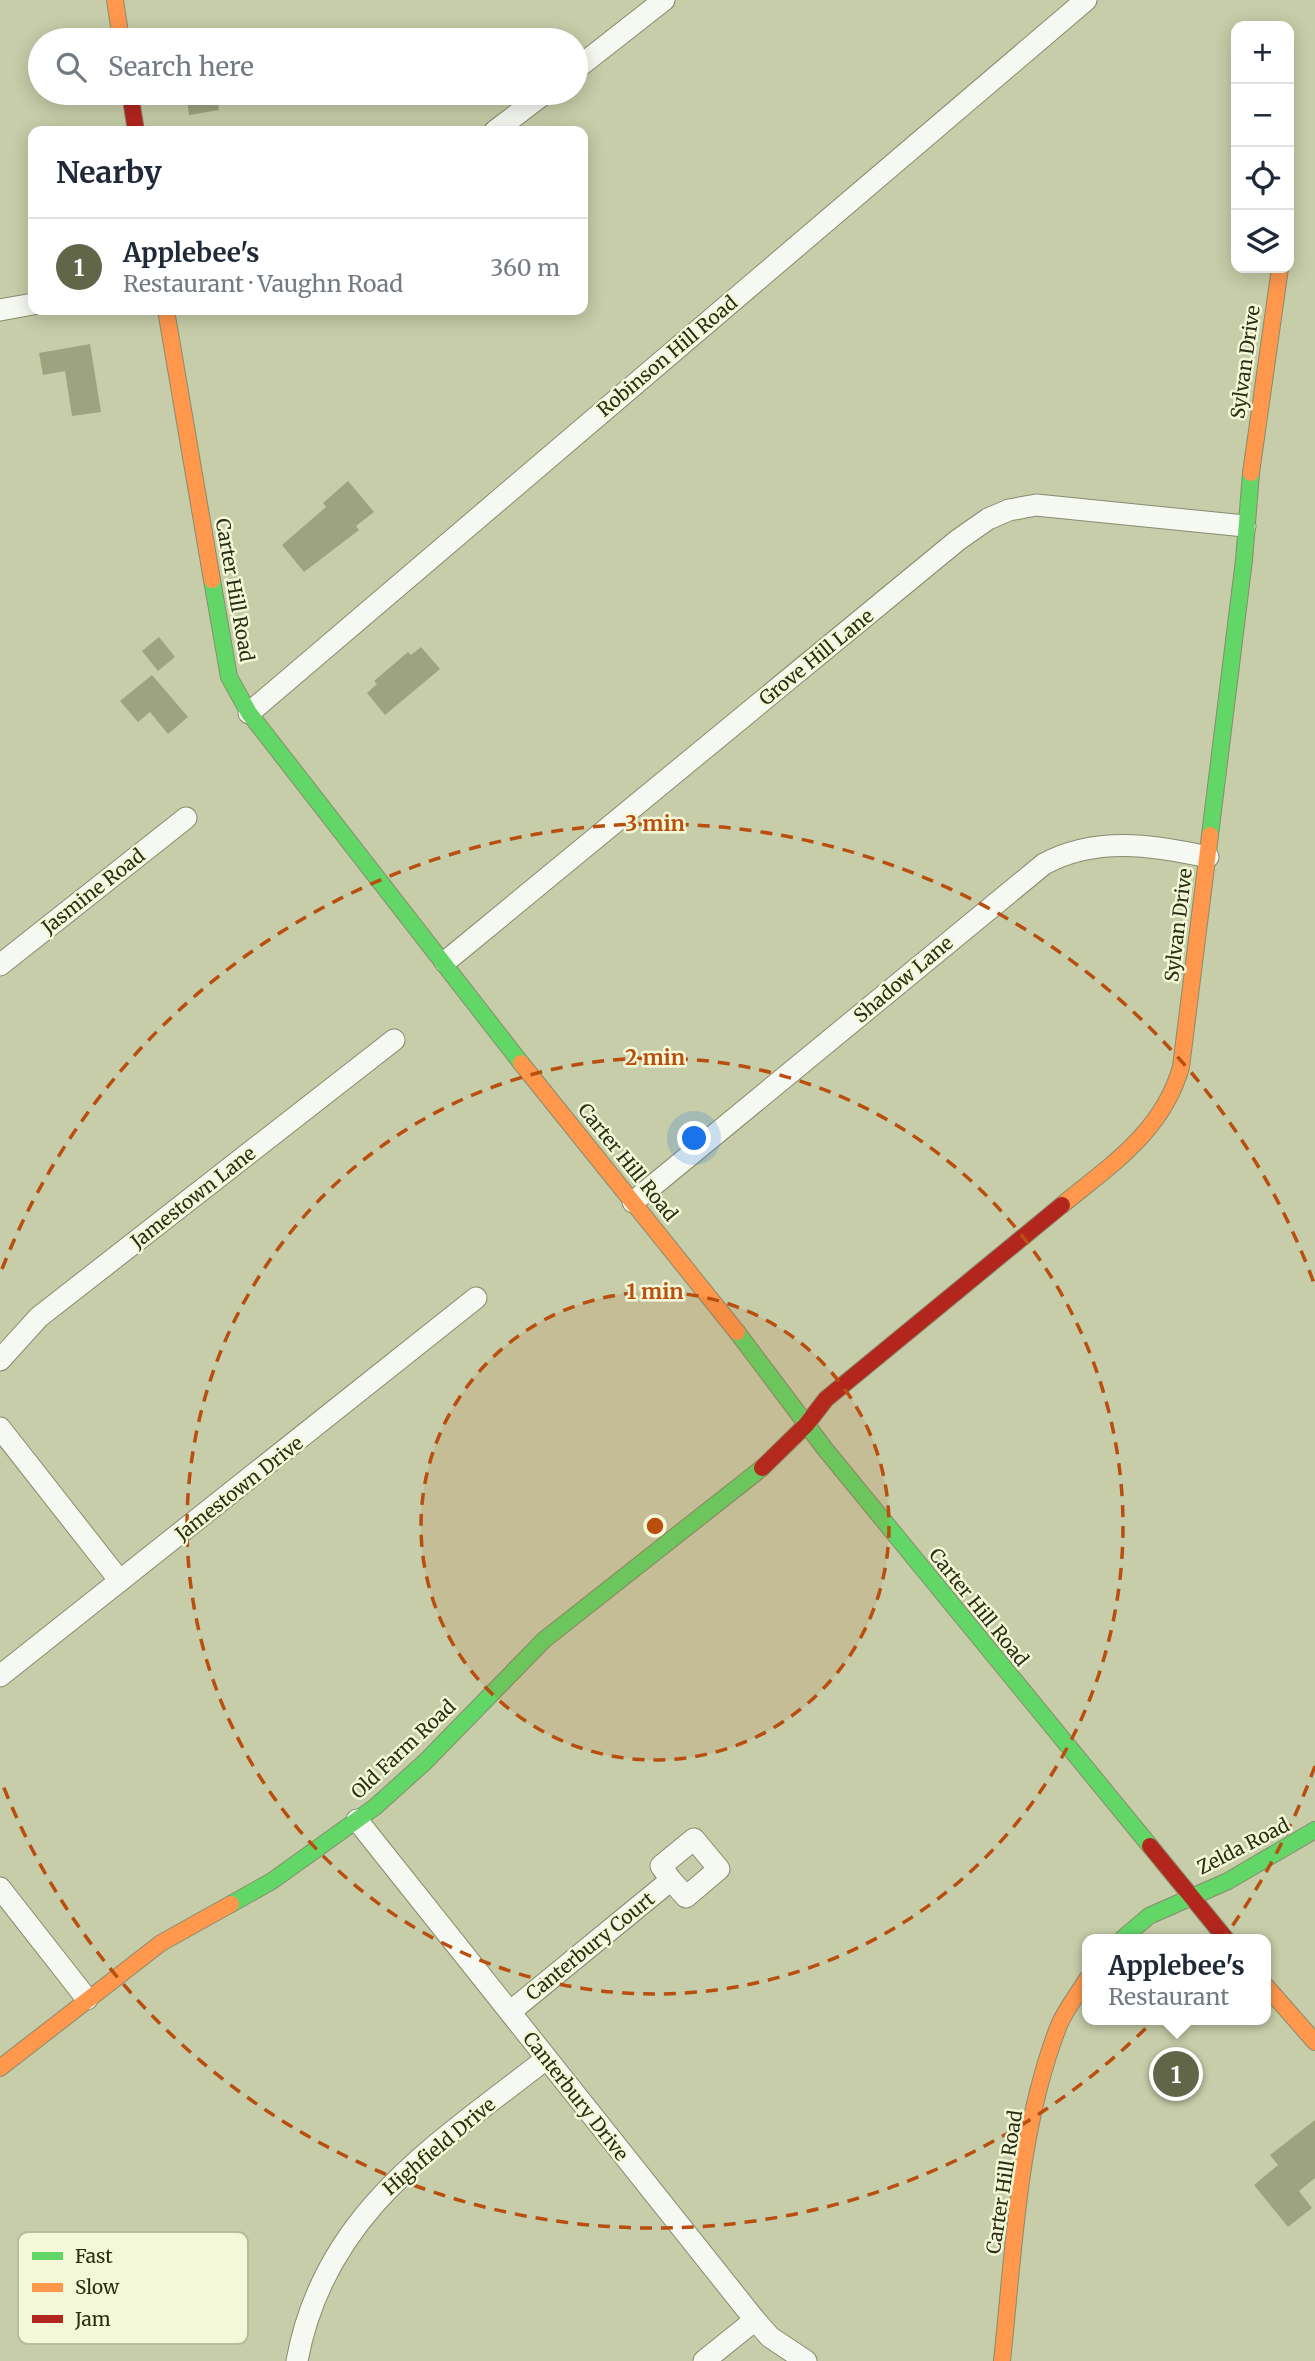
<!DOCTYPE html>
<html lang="en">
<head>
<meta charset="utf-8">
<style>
  :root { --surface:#fff; --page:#f6f6f7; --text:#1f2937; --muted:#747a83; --line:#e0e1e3; --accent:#616648 }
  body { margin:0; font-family:Merriweather,serif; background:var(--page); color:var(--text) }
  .controls { position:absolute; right:21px; top:21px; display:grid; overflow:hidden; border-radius:14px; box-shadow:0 4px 18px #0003 }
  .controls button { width:63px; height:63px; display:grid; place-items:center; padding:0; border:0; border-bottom:2px solid var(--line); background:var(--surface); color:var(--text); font:35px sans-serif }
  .you { position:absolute; left:695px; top:1139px; width:24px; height:24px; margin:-18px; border:5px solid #fff; border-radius:50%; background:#1a73e8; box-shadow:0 0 0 10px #1a73e833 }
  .badge { display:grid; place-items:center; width:46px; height:46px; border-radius:50%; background:var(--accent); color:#fff; font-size:23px; font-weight:700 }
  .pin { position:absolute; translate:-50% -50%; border:4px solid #fff; box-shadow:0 2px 7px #0006 }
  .popup { position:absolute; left:1082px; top:1934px; width:189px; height:91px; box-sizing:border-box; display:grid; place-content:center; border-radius:14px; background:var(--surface); filter:drop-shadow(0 2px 5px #0005); font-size:23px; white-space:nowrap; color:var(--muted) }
  .popup b { font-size:26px; color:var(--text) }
  .popup::after { content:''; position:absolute; left:50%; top:100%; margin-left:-14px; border:14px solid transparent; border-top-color:var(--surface) }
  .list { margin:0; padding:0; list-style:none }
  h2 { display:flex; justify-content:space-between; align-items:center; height:91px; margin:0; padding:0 28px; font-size:30px }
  h2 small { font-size:23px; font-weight:400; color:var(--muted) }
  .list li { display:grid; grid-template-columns:46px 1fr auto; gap:21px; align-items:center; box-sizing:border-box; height:98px; padding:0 28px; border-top:2px solid var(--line) }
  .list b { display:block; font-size:26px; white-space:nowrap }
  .list p { margin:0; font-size:23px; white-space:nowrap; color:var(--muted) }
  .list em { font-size:23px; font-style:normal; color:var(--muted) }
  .icon { flex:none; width:38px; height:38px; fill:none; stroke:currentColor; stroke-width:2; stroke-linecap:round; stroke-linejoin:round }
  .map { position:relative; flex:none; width:1315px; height:2361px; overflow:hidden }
  .search { position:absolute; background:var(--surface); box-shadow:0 4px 18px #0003; left:28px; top:28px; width:560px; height:77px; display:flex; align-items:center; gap:18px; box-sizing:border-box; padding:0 24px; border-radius:38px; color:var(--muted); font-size:26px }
  .panel { position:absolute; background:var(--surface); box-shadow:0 4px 18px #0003; left:28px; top:126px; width:560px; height:189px; border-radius:14px }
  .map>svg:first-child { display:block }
</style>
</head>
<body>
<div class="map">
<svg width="1315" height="2361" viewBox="0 0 1315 2361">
  <rect width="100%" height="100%" fill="#c6cda8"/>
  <!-- building -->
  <g fill="#9da37e">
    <polygon points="186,93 217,93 219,110 189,115"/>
    <polygon points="235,93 256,93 239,101"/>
    <polygon points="90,344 101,412 72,416 65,371 43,375 39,353"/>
    <polygon points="348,481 374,512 356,526 359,530 304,572 282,545 326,507 323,503"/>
    <polygon points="159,637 175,657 158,671 142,651"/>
    <polygon points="421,647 440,669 385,715 367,693 377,684 374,681 408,652 411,655"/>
    <polygon points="152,675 188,717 168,734 150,712 138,722 120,701"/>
    <polygon points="1315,2120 1315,2178 1299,2191 1312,2208 1288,2227 1254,2185 1278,2165 1270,2155"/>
  </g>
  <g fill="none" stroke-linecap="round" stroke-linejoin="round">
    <defs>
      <g id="street">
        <polyline points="576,69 664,0"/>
        <polyline points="495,131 545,93"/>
        <polyline points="0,310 33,304"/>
        <polyline points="249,713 1086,0"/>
        <polyline points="445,962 958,540 988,519 1009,510 1036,505 1245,526"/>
        <polyline points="0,965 186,818"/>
        <path d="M633,1202L1044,864C1096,836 1153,845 1208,857"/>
        <polyline points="0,1360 39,1317 394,1040"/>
        <polyline points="0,1428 120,1581"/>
        <polyline points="0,1676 476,1298"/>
        <polyline points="357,1820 755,2320 770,2337 806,2361"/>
        <polyline points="0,1888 87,1999"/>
        <polyline points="510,2012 671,1880 661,1866 694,1839 719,1869 686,1897 671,1880"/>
        <path d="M297,2361C324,2213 436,2145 546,2059"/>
        <polyline points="704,2361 755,2320"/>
      </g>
      <g id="fast">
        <polyline points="212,580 229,677 249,713 521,1063"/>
        <polyline points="1210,835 1244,560 1251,473"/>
        <polyline points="737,1332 825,1449 1150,1846"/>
        <polyline points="231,1904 272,1881 375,1807 425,1762 544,1640 762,1468"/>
        <polyline points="1122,1939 1149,1916 1228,1881 1315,1830"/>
      </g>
      <g id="slow">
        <polyline points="115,0 121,40"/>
        <polyline points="166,310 212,580"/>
        <polyline points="1251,473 1280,268"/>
        <polyline points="521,1063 737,1332"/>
        <path d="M1062,1205C1111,1165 1163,1131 1181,1067L1210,835"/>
        <polyline points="1265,1985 1315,2042"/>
        <polyline points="0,2068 161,1943 231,1904"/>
        <path d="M1002,2361C1014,2250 1018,2130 1059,2025C1066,2009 1078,1994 1087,1979"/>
      </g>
      <g id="jam">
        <polyline points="130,93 136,131"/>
        <polyline points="762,1468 806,1425 826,1399 1062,1205"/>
        <polyline points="1150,1846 1226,1939"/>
      </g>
    </defs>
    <!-- street casing -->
    <use href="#street" stroke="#878c6e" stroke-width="23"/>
    <!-- fast casing -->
    <use href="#fast" stroke="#878c6e" stroke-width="18"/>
    <!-- slow casing -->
    <use href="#slow" stroke="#878c6e" stroke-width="18"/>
    <!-- jam casing -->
    <use href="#jam" stroke="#878c6e" stroke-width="18"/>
    <!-- street -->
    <use href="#street" stroke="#f6f8f2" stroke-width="21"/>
    <!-- fast -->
    <use href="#fast" stroke="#63d668" stroke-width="16"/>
    <!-- slow -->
    <use href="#slow" stroke="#ff974d" stroke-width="16"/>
    <!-- jam -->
    <use href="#jam" stroke="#b3261e" stroke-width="16"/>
  </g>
  <!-- distance rings -->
  <circle cx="655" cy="1526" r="234" fill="#b94e0e" fill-opacity=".12"/>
  <g fill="none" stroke="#b94e0e" stroke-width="3.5" stroke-dasharray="12 9">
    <circle cx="655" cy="1526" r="234"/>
    <circle cx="655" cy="1526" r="468"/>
    <path d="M1315 1766A702 702 0 0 1 2 1783M2 1269A702 702 0 0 1 1315 1286"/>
  </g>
  <g text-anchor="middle" stroke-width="5" stroke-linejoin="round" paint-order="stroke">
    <!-- street labels -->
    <g font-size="19" fill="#2b2e14" stroke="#f3f9d8">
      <text transform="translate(667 356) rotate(-40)" y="7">Robinson Hill Road</text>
      <text transform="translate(1245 362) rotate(-82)" y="7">Sylvan Drive</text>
      <text transform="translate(235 590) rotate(80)" y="7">Carter Hill Road</text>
      <text transform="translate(816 657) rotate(-39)" y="7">Grove Hill Lane</text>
      <text transform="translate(93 891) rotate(-38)" y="7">Jasmine Road</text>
      <text transform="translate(1178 925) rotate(-83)" y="7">Sylvan Drive</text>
      <text transform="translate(903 979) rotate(-40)" y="7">Shadow Lane</text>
      <text transform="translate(628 1162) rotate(51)" y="7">Carter Hill Road</text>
      <text transform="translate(193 1197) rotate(-38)" y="7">Jamestown Lane</text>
      <text transform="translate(239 1488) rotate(-38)" y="7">Jamestown Drive</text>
      <text transform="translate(979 1607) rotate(51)" y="7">Carter Hill Road</text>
      <text transform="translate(403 1749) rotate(-43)" y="7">Old Farm Road</text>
      <text transform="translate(1243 1846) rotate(-27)" y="7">Zelda Road</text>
      <text transform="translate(590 1946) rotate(-39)" y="7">Canterbury Court</text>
      <text transform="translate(576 2096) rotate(52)" y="7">Canterbury Drive</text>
      <text transform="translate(439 2146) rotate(-40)" y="7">Highfield Drive</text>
      <text transform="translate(1004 2182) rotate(-81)" y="7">Carter Hill Road</text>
    </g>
  </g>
  <!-- legend -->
  <rect x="18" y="2232" width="230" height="112" rx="10" fill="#f3f9d8" stroke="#b7bc9d" stroke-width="2"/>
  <rect x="32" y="2252" width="31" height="8" fill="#63d668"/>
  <rect x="32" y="2283" width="31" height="9" fill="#ff974d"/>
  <rect x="32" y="2315" width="31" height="8" fill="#b3261e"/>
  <g font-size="19" fill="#2b2e14">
    <text x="75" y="2263">Fast</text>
    <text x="75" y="2294">Slow</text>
    <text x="75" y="2326">Jam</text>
  </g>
  <circle cx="655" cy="1526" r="10" fill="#b94e0e" stroke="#f3f9d8" stroke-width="3.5"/>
  <g font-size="21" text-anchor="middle" font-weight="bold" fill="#b94e0e" stroke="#f3f9d8" stroke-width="5" stroke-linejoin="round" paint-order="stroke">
    <text x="655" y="831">3 min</text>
    <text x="655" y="1065">2 min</text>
    <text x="655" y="1299">1 min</text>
  </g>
</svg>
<div class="controls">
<button>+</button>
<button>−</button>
<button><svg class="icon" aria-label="locate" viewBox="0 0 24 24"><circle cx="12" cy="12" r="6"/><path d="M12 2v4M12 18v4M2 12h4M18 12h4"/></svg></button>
<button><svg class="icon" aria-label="layers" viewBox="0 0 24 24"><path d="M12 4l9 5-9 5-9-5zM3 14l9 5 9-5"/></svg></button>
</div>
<div class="you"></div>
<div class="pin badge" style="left:1176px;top:2074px">1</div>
<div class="popup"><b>Applebee's</b>Restaurant</div>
<div class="search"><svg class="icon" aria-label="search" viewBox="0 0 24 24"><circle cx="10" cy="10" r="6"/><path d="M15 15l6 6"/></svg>Search here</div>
<section class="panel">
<h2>Nearby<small></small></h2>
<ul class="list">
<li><span class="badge">1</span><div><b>Applebee's</b><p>Restaurant · Vaughn Road</p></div><em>360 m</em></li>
</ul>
</section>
</div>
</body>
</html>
